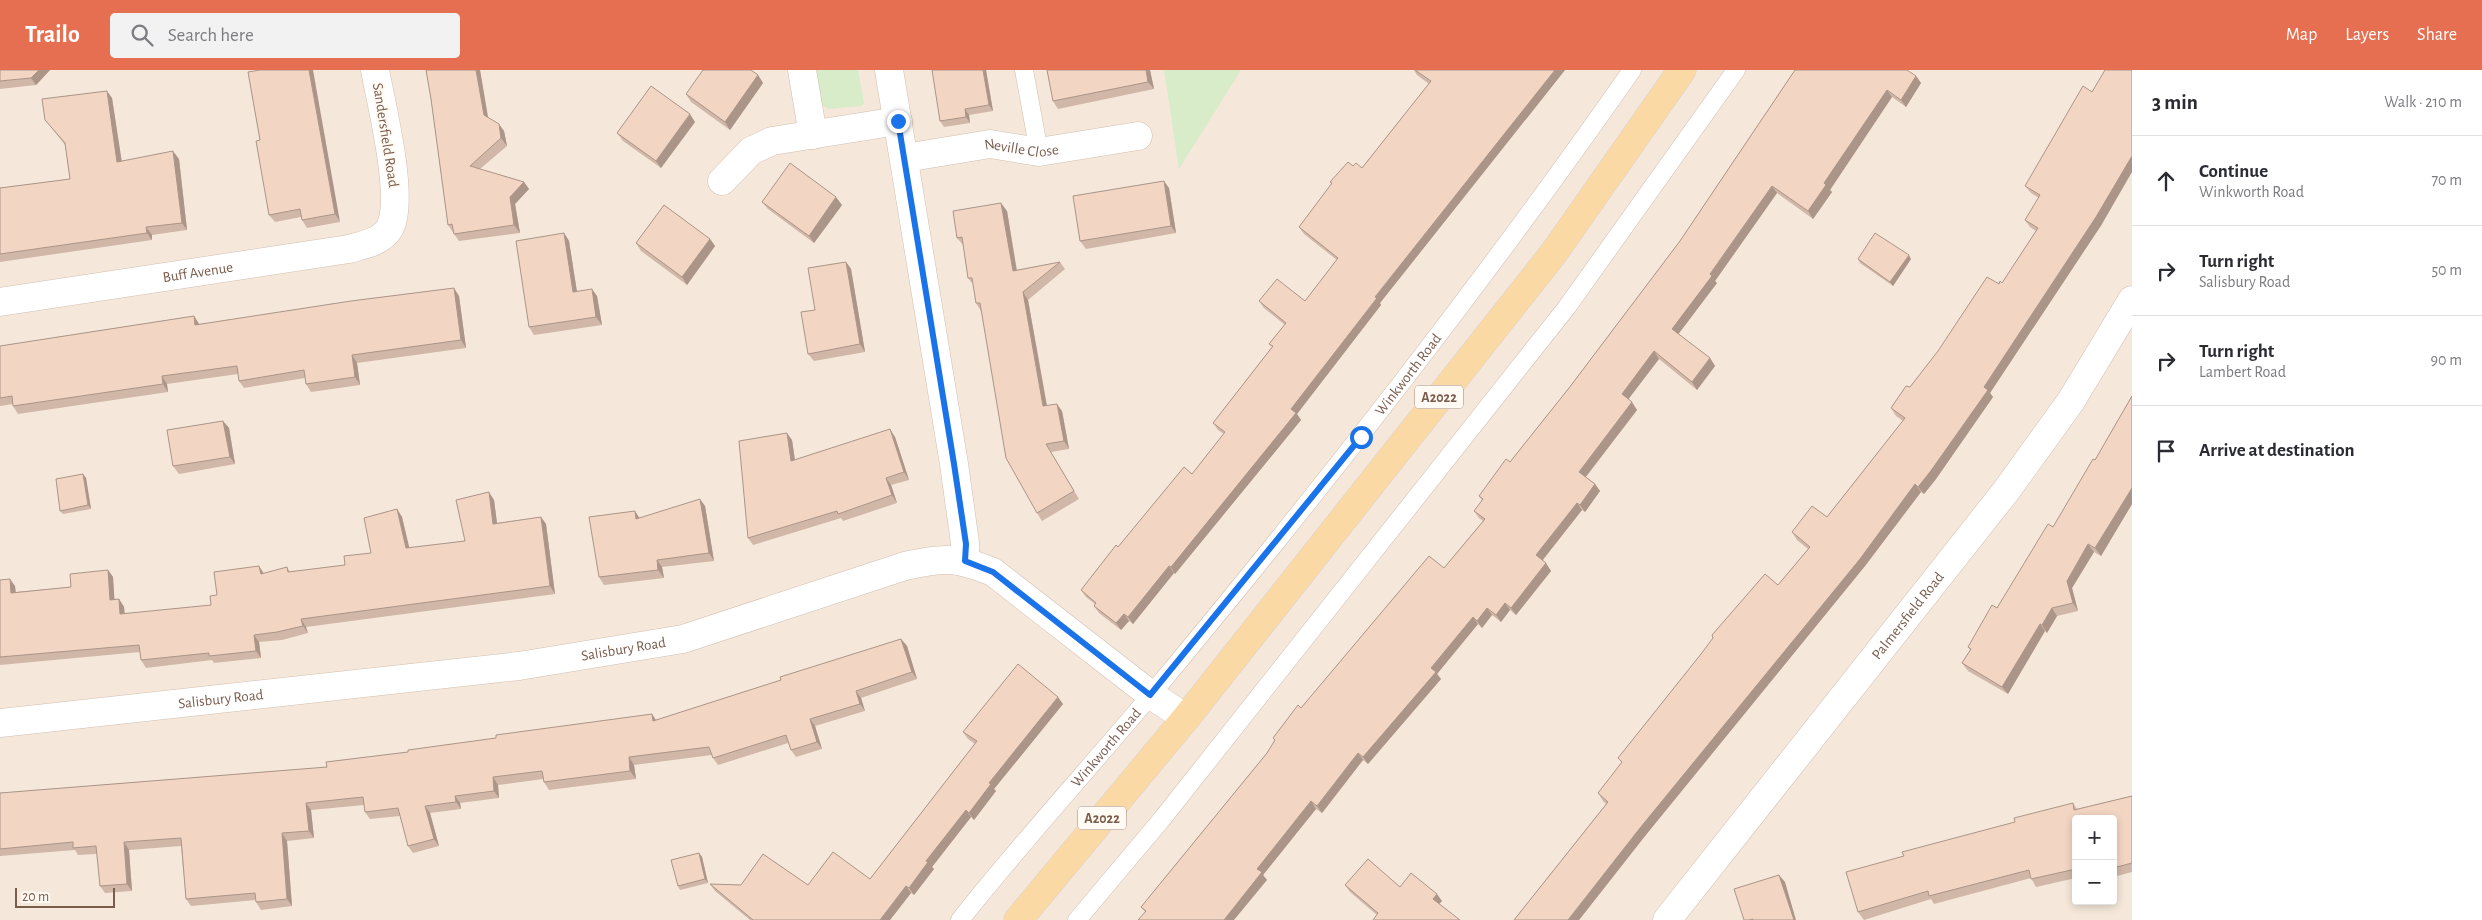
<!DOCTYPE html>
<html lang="en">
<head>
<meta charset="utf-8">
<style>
  :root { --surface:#fff; --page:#f2f2f3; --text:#2b2b33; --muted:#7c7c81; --line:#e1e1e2; --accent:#e76f51 }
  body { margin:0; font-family:"Alegreya Sans",sans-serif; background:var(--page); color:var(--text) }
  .controls { position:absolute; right:15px; bottom:15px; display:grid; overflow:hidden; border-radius:5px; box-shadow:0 2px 8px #0003 }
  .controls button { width:45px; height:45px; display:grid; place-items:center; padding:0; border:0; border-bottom:1px solid var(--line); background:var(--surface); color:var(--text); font:25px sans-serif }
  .scale { position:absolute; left:15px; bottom:12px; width:100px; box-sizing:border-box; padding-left:5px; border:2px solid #7a5c4d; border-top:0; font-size:14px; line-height:18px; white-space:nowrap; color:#7a5c4d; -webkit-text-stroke:4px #fffaf3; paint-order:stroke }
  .stop { position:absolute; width:15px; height:15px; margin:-11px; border:4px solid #1a73e8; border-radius:50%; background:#fff }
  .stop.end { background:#1a73e8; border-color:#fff; box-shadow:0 1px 5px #0008 }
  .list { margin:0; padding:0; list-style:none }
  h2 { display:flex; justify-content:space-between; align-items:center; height:65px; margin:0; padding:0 20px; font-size:21px }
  h2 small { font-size:16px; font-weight:400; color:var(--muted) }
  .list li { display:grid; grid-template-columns:32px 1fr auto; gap:15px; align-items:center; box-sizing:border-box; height:90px; padding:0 20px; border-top:1px solid var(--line) }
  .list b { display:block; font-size:19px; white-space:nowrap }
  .list p { margin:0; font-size:16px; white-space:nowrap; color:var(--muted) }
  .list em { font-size:16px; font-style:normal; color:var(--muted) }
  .icon { flex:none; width:28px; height:28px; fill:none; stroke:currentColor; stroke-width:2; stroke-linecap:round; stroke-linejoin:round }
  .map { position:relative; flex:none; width:2132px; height:850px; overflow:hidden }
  header { display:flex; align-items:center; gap:30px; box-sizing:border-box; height:70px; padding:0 25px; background:var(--accent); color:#fff }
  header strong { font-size:24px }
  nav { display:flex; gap:28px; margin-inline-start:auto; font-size:18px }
  .search { width:350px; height:45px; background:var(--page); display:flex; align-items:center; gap:12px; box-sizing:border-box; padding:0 18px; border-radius:5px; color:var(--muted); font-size:19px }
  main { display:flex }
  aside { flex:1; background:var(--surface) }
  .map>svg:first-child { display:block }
</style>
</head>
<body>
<header>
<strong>Trailo</strong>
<div class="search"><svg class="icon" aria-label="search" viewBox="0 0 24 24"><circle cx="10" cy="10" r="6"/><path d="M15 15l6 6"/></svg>Search here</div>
<nav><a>Map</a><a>Layers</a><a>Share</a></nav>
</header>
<main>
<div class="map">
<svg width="2132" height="850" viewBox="0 0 2132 850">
  <rect width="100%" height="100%" fill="#fdf6ec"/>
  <!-- residential -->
  <path fill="#f5e8da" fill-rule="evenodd" d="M0,0H2132V850H0ZM2076,749H2113V831H2076Z"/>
  <!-- green -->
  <g fill="#d8ecc9">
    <polygon points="814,0 858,0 864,33 862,36 829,39 819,33"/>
    <polygon points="1164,0 1241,0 1179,99"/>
  </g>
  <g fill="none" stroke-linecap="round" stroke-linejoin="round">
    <defs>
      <g id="lane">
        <polyline points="1024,0 1039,82"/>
        <path id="s1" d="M960,850C1021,773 1087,701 1150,626C1319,423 1481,216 1632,0"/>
        <polyline points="1077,850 1162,749 1567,237 1736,0"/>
      </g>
      <g id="street">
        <polyline points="802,0 813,65"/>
        <polyline points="889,0 954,394 965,473 965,491"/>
        <path id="s2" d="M905,88L990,74L1039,82L1138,66"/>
        <polyline points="722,111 751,81 772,71 898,51"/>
        <path id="s3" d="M0,232L349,179C363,175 381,172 389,159C406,132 381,33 375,0"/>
        <path id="s4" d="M0,653L519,596L683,569L905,496C944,487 956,487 993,502L1151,625L1186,648"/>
        <path id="s5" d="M1667,850L2006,421L2071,331L2132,230"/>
      </g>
      <polyline id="primary" points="1018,850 1186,648 1553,184 1682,0"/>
    </defs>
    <!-- lane casing -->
    <use href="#lane" stroke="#d1beb0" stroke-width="19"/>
    <!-- street casing -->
    <use href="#street" stroke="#d1beb0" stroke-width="29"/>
    <!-- primary casing -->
    <use href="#primary" stroke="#dad1cd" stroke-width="29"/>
    <!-- lane -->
    <use href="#lane" stroke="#fff" stroke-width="18"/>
    <!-- street -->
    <use href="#street" stroke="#fff" stroke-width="28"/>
    <!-- primary -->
    <use href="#primary" stroke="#fbd9a5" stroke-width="28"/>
  </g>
  <!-- wall -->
  <g fill="#d1b7a8">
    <polygon points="0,0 50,0 36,15 0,19"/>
    <polygon points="426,0 480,0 488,48 504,61 507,76 480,99 524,112 529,119 515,134 520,163 459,171 448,155 431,29"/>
    <polygon points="986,0 993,41 969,45 970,53 944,57 940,51"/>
    <polygon points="1047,0 1150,0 1154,19 1058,39 1053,31"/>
    <polygon points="1414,0 1565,0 1380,233 1381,235 1297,344 1301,350 1175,504 1174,503 1133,554 1129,551 1121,560 1099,543 1094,536 1095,534 1086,527 1081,520 1118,477 1192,404 1224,364 1218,360 1213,353 1272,277 1269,274 1285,255 1264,238 1259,231 1305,231 1337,190 1304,164 1299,157 1332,114 1330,112 1353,96 1362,98 1429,14 1417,5"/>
    <polygon points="1795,0 1916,6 1921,13 1906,37 1892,27 1830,120 1832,122 1813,149 1777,123 1715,211 1717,213 1678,264 1710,288 1715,296 1697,320 1659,289 1628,329 1637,340 1586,407 1595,414 1600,421 1585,442 1582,440 1543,490 1551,501 1516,545 1510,540 1501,552 1492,545 1482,558 1478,554 1437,604 1441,609 1368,694 1363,690 1322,743 1316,739 1263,805 1267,810 1145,842 1141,837 1267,683 1275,670 1273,668 1301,638 1444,498 1483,451 1479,448 1474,441 1482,430 1479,426 1510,392 1569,318 1680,171"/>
    <polygon points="248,2 340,152 307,158 302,150 301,147 275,152 269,145 260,70"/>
    <polygon points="758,5 763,13 730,60 691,32 686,24"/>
    <polygon points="112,28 121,91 179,89 187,160 152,165 152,170 0,192 0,118 70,109 65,75 51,57 45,50"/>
    <polygon points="695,52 661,98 623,71 617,63"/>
    <polygon points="2025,116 2102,154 1990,323 1993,327 1936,409 1924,424 1921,422 1865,496 1645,766 1579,850 1514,850 1606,734 1603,731 1598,723 1622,693 1618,688 1778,515 1808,479 1797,470 1792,462 1827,447 1903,351 1896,346 1891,338 1910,317 1999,214 2002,213 2036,161 2030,157 2025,150 2039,128 2031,123"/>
    <polygon points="1169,118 1176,163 1086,179 1080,171"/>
    <polygon points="762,132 842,135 814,173 768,139"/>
    <polygon points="1007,141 1017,200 1060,192 1065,199 1028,230 1047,335 1062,341 1069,379 1051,382 1079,429 1042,451 1037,443 981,241 976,233 973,214 968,208 963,175 957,168"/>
    <polygon points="564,163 569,171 577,221 597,226 602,255 534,265 529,257"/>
    <polygon points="710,169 715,176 687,215 641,181 636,173"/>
    <polygon points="1858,189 1911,189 1893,216 1860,193"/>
    <polygon points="846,192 851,199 865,282 814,291 808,284 815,240"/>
    <polygon points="459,226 466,278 357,293 360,315 311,322 306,314 305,308 244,318 239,311 238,304 167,314 168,322 18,344 13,336 13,334 0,336 0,276 194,246 199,254"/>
    <polygon points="2132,326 2132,434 2101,486 2094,482 2072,518 2078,541 2057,546 2047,563 2045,561 2008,624 1968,601 1962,593 1970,580 1968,577 1997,538 2053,457 2095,390"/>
    <polygon points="223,351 229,358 235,394 179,404 173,396"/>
    <polygon points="895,367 909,410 891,415 897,433 843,451 841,448 753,475 748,468 792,370 795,390"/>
    <polygon points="83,404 86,408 91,439 63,444 60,441"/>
    <polygon points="494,430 497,453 541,447 546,454 555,524 306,557 308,563 282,570 259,572 261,588 214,593 212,590 146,598 141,590 140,582 0,595 0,510 15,516 16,522 71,517 108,500 113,507 114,529 119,529 124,537 125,544 211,535 217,525 259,496 264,504 287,497 290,502 345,495 371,483 397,439 402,447 409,478 465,471"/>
    <polygon points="705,436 714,491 662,497 664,508 604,515 599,507 635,441 639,448"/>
    <polygon points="901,569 907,576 917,609 861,628 865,641 815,656 822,679 796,687 791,680 788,673 718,695 713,688 712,685 634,695 636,709 549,720 544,712 543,709 498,715 499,728 460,733 461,739 430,743 439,776 413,783 408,776 400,746 370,749 365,742 364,735 311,740 314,768 287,771 292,836 261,840 256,832 256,830 191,836 186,829 181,776 129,780 132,821 105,823 100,816 97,784 78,785 75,780 0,786 0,723 327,697 408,682 496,668 652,644 656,650 781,610"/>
    <polygon points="1063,634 994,719 996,721 974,750 971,747 932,797 934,799 914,825 911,823 890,850 750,850 715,821 710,814 741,815 808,815 870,809 975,674 968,669 963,662"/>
    <polygon points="2132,726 2132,802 2117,806 2113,800 2113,749 2076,749 2076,808 2036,817 2031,808 1934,834 1931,829 1864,850 1858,842 2015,752 2073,733 2077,739"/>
    <polygon points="699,783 702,787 708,813 680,820 678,816"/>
    <polygon points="1345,815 1400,817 1442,831 1439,834 1377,845 1350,822"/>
  </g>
  <!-- shaded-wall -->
  <g fill="#aa9588">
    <polygon points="39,0 50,0 36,15 31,8"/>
    <polygon points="309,0 313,0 340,152 335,144"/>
    <polygon points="476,0 480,0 489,53 484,45"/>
    <polygon points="983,0 986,0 993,41 989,35"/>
    <polygon points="1146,0 1150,0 1154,19 1148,12"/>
    <polygon points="1555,0 1565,0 1380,233 1381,235 1297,344 1301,350 1175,504 1171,497 1375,227"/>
    <polygon points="758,5 763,13 730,60 725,52"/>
    <polygon points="1916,6 1921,13 1906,37 1901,30"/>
    <polygon points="1887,20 1892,27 1830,120 1832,122 1813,149 1808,141 1824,113"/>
    <polygon points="107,21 112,28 123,99 117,92"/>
    <polygon points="965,39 969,45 970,53 966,47"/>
    <polygon points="690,44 695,52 661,98 656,91"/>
    <polygon points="499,54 504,61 507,76 501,68"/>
    <polygon points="173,81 179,89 187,160 182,153"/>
    <polygon points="2132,86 2132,102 2102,154 1990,323 1993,327 1936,409 1924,424 1918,417 1984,317"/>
    <polygon points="1164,111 1169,118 1176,163 1171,156"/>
    <polygon points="524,112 529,119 515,134 520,163 514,155 510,127"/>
    <polygon points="1772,116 1777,123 1715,211 1717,213 1677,266 1672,259"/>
    <polygon points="836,127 842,135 814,173 809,166"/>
    <polygon points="1001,133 1007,141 1018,209 1013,201"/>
    <polygon points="146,157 152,165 152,170 147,163"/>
    <polygon points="564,163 569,171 578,229 573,222"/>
    <polygon points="710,169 715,176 687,215 682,207"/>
    <polygon points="1909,185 1911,189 1893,216 1890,212"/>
    <polygon points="846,192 851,199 865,282 860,274"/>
    <polygon points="454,218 459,226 466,278 461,270"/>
    <polygon points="592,219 597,226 602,255 596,247"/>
    <polygon points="1023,222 1028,230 1048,343 1043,336"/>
    <polygon points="194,246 199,254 201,263 195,255"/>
    <polygon points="1654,281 1659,289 1627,331 1622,324"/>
    <polygon points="352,285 357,293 360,315 355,307"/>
    <polygon points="1710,288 1715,296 1697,320 1692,312"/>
    <polygon points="162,306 167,314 168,322 163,314"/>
    <polygon points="1632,332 1637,340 1584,409 1579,402"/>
    <polygon points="1057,334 1062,341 1069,379 1064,371"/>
    <polygon points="223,351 229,358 235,394 230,387"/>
    <polygon points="890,359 895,367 909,410 904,402"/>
    <polygon points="787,363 792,370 796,398 791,391"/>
    <polygon points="83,404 86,408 91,439 88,435"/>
    <polygon points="886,408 891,415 897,433 892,425"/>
    <polygon points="1595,414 1600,421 1585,442 1580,435"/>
    <polygon points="1915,414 1921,422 1865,496 1645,766 1579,850 1568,850 1640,758"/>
    <polygon points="2132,418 2132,434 2101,486 2095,478"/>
    <polygon points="489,422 494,430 498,461 493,454"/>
    <polygon points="700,429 705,436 714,491 709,483"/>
    <polygon points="1577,433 1582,440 1541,492 1536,485"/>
    <polygon points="397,439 402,447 411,485 406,478"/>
    <polygon points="635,441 640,449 636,449"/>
    <polygon points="541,447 546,454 555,524 550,516"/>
    <polygon points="2088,474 2094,482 2072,518 2078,541 2073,533 2067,511"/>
    <polygon points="657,490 662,497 664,508 658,500"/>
    <polygon points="1546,493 1551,501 1516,545 1511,538"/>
    <polygon points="259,496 264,504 261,504"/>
    <polygon points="1169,496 1174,503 1133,554 1128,547"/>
    <polygon points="108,500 113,507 115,537 110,530"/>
    <polygon points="10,509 15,516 16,530 11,523"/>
    <polygon points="119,529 124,537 125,552 120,544"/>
    <polygon points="1505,533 1510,540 1501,552 1496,545"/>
    <polygon points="1487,538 1492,545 1482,558 1477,551"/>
    <polygon points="2052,538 2057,546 2047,563 2042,555"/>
    <polygon points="1124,544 1129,551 1121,560 1116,553"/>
    <polygon points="1473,547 1478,554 1437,604 1441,609 1368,694 1363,687 1431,598"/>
    <polygon points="301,549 306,557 308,563 303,556"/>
    <polygon points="2040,554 2045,561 2008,624 2002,617"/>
    <polygon points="254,565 259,572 261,588 256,581"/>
    <polygon points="901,569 907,576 917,609 912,602"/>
    <polygon points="856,621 861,628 865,641 860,634"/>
    <polygon points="1058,627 1063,634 994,719 996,721 974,750 969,743 989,713"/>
    <polygon points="652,644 657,652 653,651"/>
    <polygon points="810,649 815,656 822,679 817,672"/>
    <polygon points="1358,683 1363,690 1322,743 1317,736"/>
    <polygon points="629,687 634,695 636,709 630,701"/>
    <polygon points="493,707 498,715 499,728 494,721"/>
    <polygon points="455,726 460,733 461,739 456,732"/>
    <polygon points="1311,731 1316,739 1263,805 1267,810 1234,850 1224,850 1257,799"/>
    <polygon points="306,733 311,740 314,768 309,761"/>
    <polygon points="425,736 430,743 439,776 434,769"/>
    <polygon points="966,740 971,747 932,797 934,799 914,825 909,818 926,791"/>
    <polygon points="282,763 287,771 292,836 287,829"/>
    <polygon points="124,772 129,780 132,821 127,814"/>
    <polygon points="699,783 702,787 708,813 705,809"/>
    <polygon points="1779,805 1785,812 1796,850 1794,850"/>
    <polygon points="906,816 911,823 890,850 880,850"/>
    <polygon points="1437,824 1442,831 1438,835 1433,829"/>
  </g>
  <!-- building -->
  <g fill="#f3d5c3" stroke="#aa9588">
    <polygon points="0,0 39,0 31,8 0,11"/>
    <polygon points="260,0 309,0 335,144 302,150 300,139 269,145 256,71 260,70 248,2"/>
    <polygon points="426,0 476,0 484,45 499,54 501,68 470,96 524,112 510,127 514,155 454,164 452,154 448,155 431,29"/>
    <polygon points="703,0 751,0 758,5 725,52 686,24"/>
    <polygon points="932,0 983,0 989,35 965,39 966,47 940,51"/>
    <polygon points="1047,0 1146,0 1148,12 1053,31"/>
    <polygon points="1415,0 1555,0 1375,227 1377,228 1291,339 1296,343 1171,497 1169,496 1128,547 1124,544 1116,553 1094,536 1096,533 1081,520 1116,475 1118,477 1184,397 1192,404 1225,362 1213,353 1273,276 1269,274 1286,253 1259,231 1277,209 1305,231 1338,188 1299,157 1332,113 1330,112 1348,92 1353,96 1356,93 1362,98 1431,11"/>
    <polygon points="1795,0 1907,0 1916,6 1901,30 1887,20 1824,113 1826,115 1808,141 1772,116 1710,204 1712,206 1672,259 1710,288 1692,312 1654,281 1622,324 1632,332 1579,402 1595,414 1580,435 1577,433 1536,485 1546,493 1511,538 1505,533 1496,545 1487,538 1477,551 1473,547 1431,598 1436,602 1363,687 1358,683 1317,736 1311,731 1257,799 1262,802 1224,850 1138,850 1146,841 1141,837 1267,683 1275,670 1273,668 1298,635 1301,638 1429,486 1444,498 1485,449 1474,441 1483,429 1479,426 1506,389 1510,392 1569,318 1680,171"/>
    <polygon points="2105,0 2132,0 2132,86 2096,147 1984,317 1988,320 1930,402 1918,417 1915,414 1860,489 1640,758 1568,850 1514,850 1608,732 1598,723 1622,692 1618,688 1701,584 1713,568 1712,565 1765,504 1778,515 1810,477 1792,462 1812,436 1827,447 1905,348 1891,338 1906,316 1910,317 1938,281 1987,207 1999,214 2000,211 2002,213 2038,158 2025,150 2040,125 2025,116 2083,16 2092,22"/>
    <polygon points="651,16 690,44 656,91 617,63"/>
    <polygon points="107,21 117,92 173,81 182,153 146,157 147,163 0,184 0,118 70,109 65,73 45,50 42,29"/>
    <polygon points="790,93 836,127 809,166 762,132"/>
    <polygon points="1164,111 1171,156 1080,171 1073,126"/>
    <polygon points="1001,133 1013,201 1060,192 1023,222 1043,336 1057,334 1064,371 1046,374 1074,421 1037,443 1006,388 980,233 976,233 972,208 968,208 962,167 957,168 953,141"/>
    <polygon points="664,135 710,169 682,207 636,173"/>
    <polygon points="564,163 573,222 592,219 596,247 529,257 516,171"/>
    <polygon points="1875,163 1909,185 1890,212 1858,189"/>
    <polygon points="846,192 860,274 808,284 801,242 815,240 808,198"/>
    <polygon points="454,218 461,270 352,285 355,307 306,314 304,300 239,311 237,296 162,306 163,314 13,336 12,326 0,328 0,276 194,246 195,255 351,231"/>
    <polygon points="2132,326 2132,418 2095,478 2088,474 2067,511 2073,533 2052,538 2042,555 2040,554 2002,617 1962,593 1971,579 1968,577 1992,535 1997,538 2048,454 2053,457 2093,389 2095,390"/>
    <polygon points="223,351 230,387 173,396 167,360"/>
    <polygon points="890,359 904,402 886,408 892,425 838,444 837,441 748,468 739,371 787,363 791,391"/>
    <polygon points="83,404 88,435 60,441 56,409"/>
    <polygon points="489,422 493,454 541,447 550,516 301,549 303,556 277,562 254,565 256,581 209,586 209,583 141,590 139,575 0,587 0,510 10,509 11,523 71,517 70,504 108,500 110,530 119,529 120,544 211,535 210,526 217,525 214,502 259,496 261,504 287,497 288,502 345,495 344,486 371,483 364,448 397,439 406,478 465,471 456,430"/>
    <polygon points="700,429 709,483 657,490 658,500 599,507 589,447 635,441 636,449"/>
    <polygon points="901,569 912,602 856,621 860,634 810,649 817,672 791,680 786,665 713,688 709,677 629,687 630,701 544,712 542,701 493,707 494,721 455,726 456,732 425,736 434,769 408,776 398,738 365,742 363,727 306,733 309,761 282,763 287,829 256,832 255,823 186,829 181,768 124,772 127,814 100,816 96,776 73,778 73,772 0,779 0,723 327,697 326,692 408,682 408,680 496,668 496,665 652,644 653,651 781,610 780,607"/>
    <polygon points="1018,594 1058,627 989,713 991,714 969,743 966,740 926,791 928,792 909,818 906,816 880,850 753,850 710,814 741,815 763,784 808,815 833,782 870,809 977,671 963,662"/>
    <polygon points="2132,726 2132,793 2113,798 2113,749 2076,749 2076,799 2031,809 2029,800 1929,826 1928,821 1858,842 1846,802 1904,786 1902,782 2015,752 2014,748 2073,733 2074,740"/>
    <polygon points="699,783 705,809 678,816 671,790"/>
    <polygon points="1368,789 1400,817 1411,803 1437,824 1433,829 1460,850 1373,850 1378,843 1345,815"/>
    <polygon points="1779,805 1794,850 1753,850 1753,849 1749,850 1744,850 1734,819"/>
  </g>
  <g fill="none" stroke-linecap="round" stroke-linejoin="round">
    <!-- route -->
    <polyline stroke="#1a73e8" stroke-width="6" points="898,51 954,394 966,474 965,491 993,502 1150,625 1361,367"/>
  </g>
  <g text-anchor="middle" stroke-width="4" stroke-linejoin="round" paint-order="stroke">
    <!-- shield labels -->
    <g fill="#fffaf3" stroke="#a28b7f" stroke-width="1">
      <rect x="1415" y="315.5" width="48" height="23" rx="4"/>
      <rect x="1078" y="736.5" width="48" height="23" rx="4"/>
    </g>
    <g font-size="14" font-weight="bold" fill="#7a5c4d">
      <text x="1439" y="332">A2022</text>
      <text x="1102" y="753">A2022</text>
    </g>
    <!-- street labels -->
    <g font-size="15" fill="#7a5c4d" stroke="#fffaf3">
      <text transform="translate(386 65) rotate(81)" y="5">Sandersfield Road</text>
      <text dy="5" stroke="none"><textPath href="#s2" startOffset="118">Neville Close</textPath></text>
      <text dy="5" stroke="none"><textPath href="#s3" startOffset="200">Buff Avenue</textPath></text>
      <text dy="5" stroke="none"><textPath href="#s1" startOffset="706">Winkworth Road</textPath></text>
      <text dy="5" stroke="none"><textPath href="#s5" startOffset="388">Palmersfield Road</textPath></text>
      <text dy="5" stroke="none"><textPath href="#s4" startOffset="628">Salisbury Road</textPath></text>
      <text dy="5" stroke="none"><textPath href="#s4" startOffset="222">Salisbury Road</textPath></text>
      <text dy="5" stroke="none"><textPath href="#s1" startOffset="226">Winkworth Road</textPath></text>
    </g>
  </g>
</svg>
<div class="controls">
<button>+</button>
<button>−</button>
</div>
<div class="scale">20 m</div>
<div class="stop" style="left:1361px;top:367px"></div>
<div class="stop end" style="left:898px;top:51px"></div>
</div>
<aside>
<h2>3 min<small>Walk · 210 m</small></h2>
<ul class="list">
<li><svg class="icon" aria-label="ahead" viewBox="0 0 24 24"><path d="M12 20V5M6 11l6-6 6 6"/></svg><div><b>Continue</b><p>Winkworth Road</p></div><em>70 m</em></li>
<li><svg class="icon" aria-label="right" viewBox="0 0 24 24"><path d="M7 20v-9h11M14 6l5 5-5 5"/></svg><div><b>Turn right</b><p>Salisbury Road</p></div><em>50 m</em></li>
<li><svg class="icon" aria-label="right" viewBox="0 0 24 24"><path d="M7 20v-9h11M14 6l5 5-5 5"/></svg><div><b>Turn right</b><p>Lambert Road</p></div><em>90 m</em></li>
<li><svg class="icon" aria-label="arrive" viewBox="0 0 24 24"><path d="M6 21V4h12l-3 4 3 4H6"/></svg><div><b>Arrive at destination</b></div></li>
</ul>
</aside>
</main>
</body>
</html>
